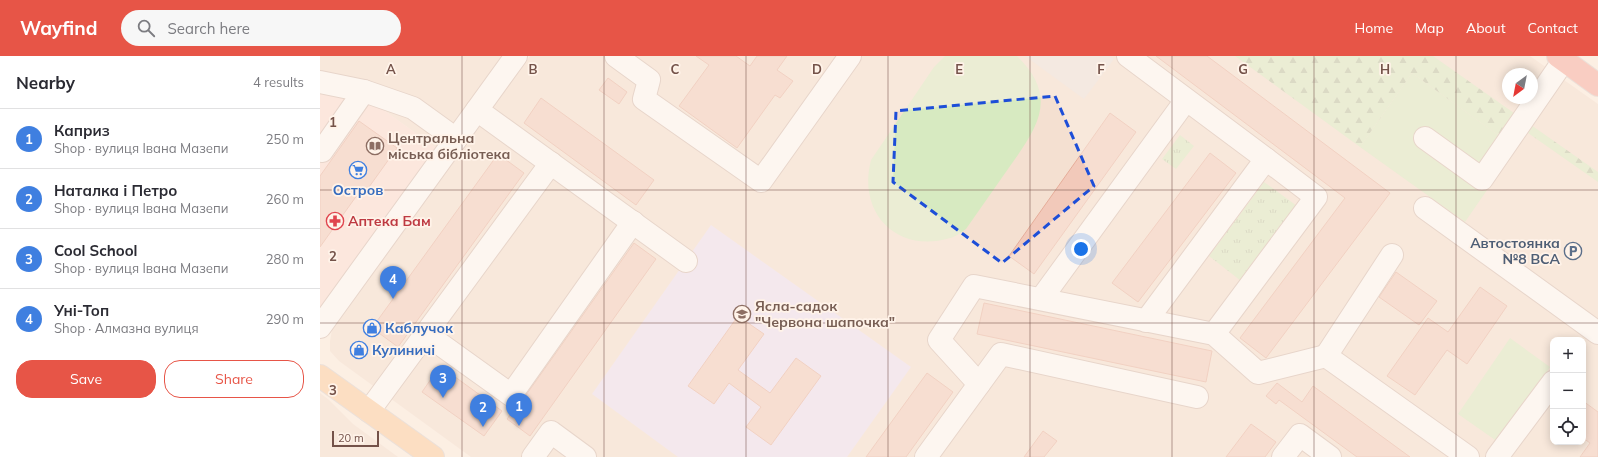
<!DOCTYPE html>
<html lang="en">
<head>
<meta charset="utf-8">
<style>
  :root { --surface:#fff; --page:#f7f7f7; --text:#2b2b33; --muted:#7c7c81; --line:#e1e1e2; --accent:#e75547 }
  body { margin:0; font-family:Mulish,sans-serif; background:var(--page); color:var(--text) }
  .controls { position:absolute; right:12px; bottom:12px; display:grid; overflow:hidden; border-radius:8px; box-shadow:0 2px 10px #0003 }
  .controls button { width:36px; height:36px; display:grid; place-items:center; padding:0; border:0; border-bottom:1px solid var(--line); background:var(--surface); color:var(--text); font:20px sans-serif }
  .compass { position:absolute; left:1182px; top:12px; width:36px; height:36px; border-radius:50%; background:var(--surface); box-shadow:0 2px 10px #0003; rotate:212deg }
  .scale { position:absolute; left:12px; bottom:10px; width:47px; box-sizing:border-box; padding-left:4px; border:2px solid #745249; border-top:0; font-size:11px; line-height:14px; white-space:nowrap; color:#745249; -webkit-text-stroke:3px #fff3e9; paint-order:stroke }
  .you { position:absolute; left:761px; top:193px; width:14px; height:14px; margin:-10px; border:3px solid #fff; border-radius:50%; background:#1a73e8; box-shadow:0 0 0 6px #1a73e833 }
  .badge { display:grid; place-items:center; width:26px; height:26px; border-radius:50%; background:var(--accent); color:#fff; font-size:13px; font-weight:700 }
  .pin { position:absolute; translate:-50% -33px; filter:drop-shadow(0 1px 2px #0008) }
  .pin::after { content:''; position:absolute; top:21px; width:14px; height:12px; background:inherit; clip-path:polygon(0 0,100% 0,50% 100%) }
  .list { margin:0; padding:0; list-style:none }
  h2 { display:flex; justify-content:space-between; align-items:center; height:52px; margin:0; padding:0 16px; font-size:17px }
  h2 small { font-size:13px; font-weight:400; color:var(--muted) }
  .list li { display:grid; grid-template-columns:26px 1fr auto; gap:12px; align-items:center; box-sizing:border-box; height:60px; padding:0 16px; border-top:1px solid var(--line) }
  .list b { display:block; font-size:15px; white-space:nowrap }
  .list p { margin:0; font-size:13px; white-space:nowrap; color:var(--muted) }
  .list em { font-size:13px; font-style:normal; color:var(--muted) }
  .actions { display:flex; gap:8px; padding:12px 16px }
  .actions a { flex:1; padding:9px 0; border:1px solid var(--accent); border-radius:16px; text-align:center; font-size:14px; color:var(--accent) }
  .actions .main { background:var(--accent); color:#fff }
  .icon { flex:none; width:22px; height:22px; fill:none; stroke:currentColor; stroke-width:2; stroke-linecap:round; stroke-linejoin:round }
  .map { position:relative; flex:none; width:1278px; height:401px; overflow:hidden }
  header { display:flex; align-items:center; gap:24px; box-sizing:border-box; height:56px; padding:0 20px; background:var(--accent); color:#fff }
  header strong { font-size:19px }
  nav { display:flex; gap:22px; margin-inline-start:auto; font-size:14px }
  .search { width:280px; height:36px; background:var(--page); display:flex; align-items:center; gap:10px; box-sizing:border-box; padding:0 14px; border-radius:22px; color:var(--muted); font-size:15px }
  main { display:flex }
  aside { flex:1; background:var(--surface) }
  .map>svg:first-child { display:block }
</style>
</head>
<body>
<header>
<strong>Wayfind</strong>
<div class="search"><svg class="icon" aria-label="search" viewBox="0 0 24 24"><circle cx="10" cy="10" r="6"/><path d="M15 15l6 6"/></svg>Search here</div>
<nav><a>Home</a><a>Map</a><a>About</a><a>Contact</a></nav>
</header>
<main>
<aside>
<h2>Nearby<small>4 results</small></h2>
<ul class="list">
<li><span class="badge" style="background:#3f7fe0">1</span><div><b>Каприз</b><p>Shop · вулиця Івана Мазепи</p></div><em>250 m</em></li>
<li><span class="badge" style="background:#3f7fe0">2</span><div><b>Наталка і Петро</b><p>Shop · вулиця Івана Мазепи</p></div><em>260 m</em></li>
<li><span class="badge" style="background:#3f7fe0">3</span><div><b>Cool School</b><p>Shop · вулиця Івана Мазепи</p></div><em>280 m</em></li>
<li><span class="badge" style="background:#3f7fe0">4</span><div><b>Уні-Топ</b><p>Shop · Алмазна вулиця</p></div><em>290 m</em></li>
</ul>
<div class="actions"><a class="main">Save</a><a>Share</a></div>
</aside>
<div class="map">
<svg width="1278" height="401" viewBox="0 0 1278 401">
  <defs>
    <pattern id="forest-firs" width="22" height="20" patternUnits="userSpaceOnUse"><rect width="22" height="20" fill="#d7eac1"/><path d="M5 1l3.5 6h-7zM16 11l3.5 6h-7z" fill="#b3c09f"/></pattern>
    <pattern id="park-tufts" width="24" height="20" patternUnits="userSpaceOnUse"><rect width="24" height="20" fill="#d7eac1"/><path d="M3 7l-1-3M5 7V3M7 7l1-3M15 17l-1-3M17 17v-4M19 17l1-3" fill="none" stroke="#b3c09f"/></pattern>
  </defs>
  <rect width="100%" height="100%" fill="#fcefe3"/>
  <!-- residential -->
  <g fill="#f4e0d1" fill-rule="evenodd">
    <polygon points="0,0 188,0 119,94 47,42 0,34"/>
    <path d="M210,0H1210L1278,48V401H151L19,305L10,295V285L12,274ZM1188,18H1212V42H1188ZM1233,284H1263V386H1233Z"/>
    <polygon points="0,337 9,344 33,368 78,401 0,401"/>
  </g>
  <!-- commercial -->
  <polygon fill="#fdddd6" points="0,34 47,42 119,94 0,257"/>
  <!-- industrial -->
  <polygon fill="#ebe2de" points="705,0 790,0 794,3 764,43"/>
  <!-- education -->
  <polygon fill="#ece0f8" points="391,169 591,311 527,401 358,401 272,338"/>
  <!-- grass -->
  <g fill="#d7eac1">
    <path d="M625,0H697C740,42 717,72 688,113C674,133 660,153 646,173C641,176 636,181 630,182C577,198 537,157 551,104L614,11Z"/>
    <polygon points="1092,17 1196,92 1145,166 1040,91"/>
    <polygon points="1190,282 1230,311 1178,386 1138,358"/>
  </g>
  <!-- forest -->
  <polygon fill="url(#forest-firs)" points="915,0 1113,0 1278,116 1278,126 1208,77 1196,92 1092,17 1040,91"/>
  <!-- park -->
  <g fill="url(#park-tufts)">
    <polygon points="860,79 874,90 856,113 842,103"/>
    <polygon points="944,126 977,150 921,225 889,200"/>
  </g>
  <!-- building -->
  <g fill="#f2c9ba" stroke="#e5ad9a">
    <polygon points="376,0 416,0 430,10 437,0 467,0 457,14 473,25 460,42 455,39 417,92 359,50 389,9"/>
    <polygon points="836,0 887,0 1070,137 946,302 920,282 1025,142"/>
    <polygon points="288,22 307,36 299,48 279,34"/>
    <polygon points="221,42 334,124 316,149 204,67"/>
    <polygon points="790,57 816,76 714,218 689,200"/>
    <polygon points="39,65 77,92 44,138 40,135 0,191 0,120"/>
    <polygon points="890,97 916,117 818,246 792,227"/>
    <polygon points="178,98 204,117 78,291 52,272"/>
    <polygon points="314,187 336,203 210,380 187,363 196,351 201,346"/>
    <polygon points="1076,216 1117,245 1099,269 1059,241"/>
    <polygon points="1160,231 1187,250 1147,308 1127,294 1095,339 1067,320 1108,262 1128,276"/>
    <polygon points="664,247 892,295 886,326 657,278"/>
    <polygon points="418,260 444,278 418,314 450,337 476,302 501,320 451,389 426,371 441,351 409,327 394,348 368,330"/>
    <polygon points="120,310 182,355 164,380 102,336"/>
    <polygon points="607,317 633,336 586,401 546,401"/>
    <polygon points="957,327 982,346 993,330 1090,401 1037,401 959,344 956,348 946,340"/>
    <polygon points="1263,345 1278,356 1278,401 1260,401 1270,387 1263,382"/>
    <polygon points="931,368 956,386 945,401 906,401"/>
    <polygon points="723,375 737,385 724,401 704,401"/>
  </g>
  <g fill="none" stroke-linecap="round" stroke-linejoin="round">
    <defs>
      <g id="minor">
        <polyline points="296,0 329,24 324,43 441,125 530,0"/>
        <polyline points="808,0 946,103 826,265"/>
        <polyline points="0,26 44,35 93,52 136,83"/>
        <polyline points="157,54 366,205"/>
        <polyline points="1105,82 1162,123 1244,4"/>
        <polyline points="2,95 44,35"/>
        <polyline points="1105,152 1278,277"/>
        <polyline points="721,243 866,44"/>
        <polyline points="0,271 196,0"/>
        <polyline points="106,278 191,339 313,166"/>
        <polyline points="894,278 996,141 946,103"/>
        <polyline points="1006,300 1072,199"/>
        <polyline points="659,328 619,284 654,230 894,278 938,317 1006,300 1148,401"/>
        <polyline points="49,355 231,107"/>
        <polyline points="213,401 231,376 265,401"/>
        <polyline points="606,401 681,298 877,341"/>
        <polyline points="963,401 980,379 1010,401"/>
        <polyline points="1177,401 1233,326"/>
      </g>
      <polyline id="major" points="0,320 113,401"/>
      <polyline id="highway" points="1238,0 1278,29"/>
    </defs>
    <!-- minor casing -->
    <use href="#minor" stroke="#d0b7ac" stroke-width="24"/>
    <!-- major casing -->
    <use href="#major" stroke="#d8cfcc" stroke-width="24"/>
    <!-- highway casing -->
    <use href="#highway" stroke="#d8cfcc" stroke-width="24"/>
    <!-- minor -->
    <use href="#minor" stroke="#fff" stroke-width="22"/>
    <!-- major -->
    <use href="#major" stroke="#fcca9a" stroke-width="22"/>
    <!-- highway -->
    <use href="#highway" stroke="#f7a599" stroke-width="22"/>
  </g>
  <!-- marked area -->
  <path d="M0 0H1278V401H0ZM735,40L774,130L682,207L573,126L576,55Z" fill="#fcefe3" fill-opacity=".55" fill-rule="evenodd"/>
  <path fill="none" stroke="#1d4ed8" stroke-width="3" stroke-dasharray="8 5" stroke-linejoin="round" d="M735,40L774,130L682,207L573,126L576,55Z"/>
  <!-- grid -->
  <path fill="none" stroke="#745249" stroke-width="1" stroke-opacity="0.55" d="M142,0V401M284,0V401M426,0V401M568,0V401M710,0V401M852,0V401M994,0V401M1136,0V401M0,134H1278M0,267H1278"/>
  <!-- icons -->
  <defs>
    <symbol id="library-ring" viewBox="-11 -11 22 22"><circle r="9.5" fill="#fff3e9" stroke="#8d6e63" stroke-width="1.5"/><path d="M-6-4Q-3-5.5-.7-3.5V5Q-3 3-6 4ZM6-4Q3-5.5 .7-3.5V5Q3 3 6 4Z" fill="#8d6e63"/></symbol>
    <symbol id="supermarket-ring" viewBox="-11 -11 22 22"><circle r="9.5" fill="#fff3e9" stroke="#3f7fe0" stroke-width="1.5"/><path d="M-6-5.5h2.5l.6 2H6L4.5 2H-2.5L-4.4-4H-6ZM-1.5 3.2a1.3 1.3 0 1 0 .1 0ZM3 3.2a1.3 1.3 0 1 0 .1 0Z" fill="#3f7fe0"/></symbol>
    <symbol id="pharmacy-ring" viewBox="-11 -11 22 22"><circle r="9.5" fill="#fff3e9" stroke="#e0444e" stroke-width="1.5"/><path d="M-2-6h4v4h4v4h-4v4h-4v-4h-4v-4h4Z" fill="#e0444e"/></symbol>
    <symbol id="parking-ring" viewBox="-11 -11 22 22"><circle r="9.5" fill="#fff3e9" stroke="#5c6f8a" stroke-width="1.5"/><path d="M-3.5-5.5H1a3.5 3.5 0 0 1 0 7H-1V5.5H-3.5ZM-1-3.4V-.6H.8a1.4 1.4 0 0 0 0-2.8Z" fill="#5c6f8a"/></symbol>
    <symbol id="school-ring" viewBox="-11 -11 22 22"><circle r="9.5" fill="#fff3e9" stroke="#8d6e63" stroke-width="1.5"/><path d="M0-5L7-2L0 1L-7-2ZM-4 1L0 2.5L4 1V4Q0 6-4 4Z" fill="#8d6e63"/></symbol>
    <symbol id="shop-ring" viewBox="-11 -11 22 22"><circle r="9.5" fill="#fff3e9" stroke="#3f7fe0" stroke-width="1.5"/><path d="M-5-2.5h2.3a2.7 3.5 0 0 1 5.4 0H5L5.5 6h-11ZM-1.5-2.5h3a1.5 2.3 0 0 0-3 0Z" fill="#3f7fe0"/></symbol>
  </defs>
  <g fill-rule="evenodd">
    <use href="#library-ring" x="45" y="80" width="20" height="20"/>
    <use href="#supermarket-ring" x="28" y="104" width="20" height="20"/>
    <use href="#pharmacy-ring" x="5" y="155" width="20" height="20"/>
    <use href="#parking-ring" x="1243" y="185" width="20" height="20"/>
    <use href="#school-ring" x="412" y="248" width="20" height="20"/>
    <use href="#shop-ring" x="42" y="262" width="20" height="20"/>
    <use href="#shop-ring" x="29" y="284" width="20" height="20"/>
  </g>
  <g text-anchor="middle" stroke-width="3.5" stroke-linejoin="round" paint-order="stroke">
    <!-- education labels -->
    <g font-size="14" font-weight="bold" fill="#785e54" stroke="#fff3e9" text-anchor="start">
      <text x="68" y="87">Центральна<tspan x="68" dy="16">міська бібліотека</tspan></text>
      <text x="435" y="255">Ясла-садок<tspan x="435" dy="16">"Червона шапочка"</tspan></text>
    </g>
    <!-- shop labels -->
    <g font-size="14" font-weight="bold" fill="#366cbe" stroke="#fff3e9" text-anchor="start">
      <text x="38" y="139" text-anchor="middle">Остров</text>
      <text x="65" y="277">Каблучок</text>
      <text x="52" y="299">Кулиничі</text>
    </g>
    <!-- health labels -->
    <g font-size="14" font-weight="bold" fill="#be3a42" stroke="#fff3e9" text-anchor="start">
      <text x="28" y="170">Аптека Бам</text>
    </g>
    <!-- service labels -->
    <g font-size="14" font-weight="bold" fill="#4e5e75" stroke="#fff3e9" text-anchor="end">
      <text x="1240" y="192">Автостоянка<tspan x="1240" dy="16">№8 ВСА</tspan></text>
    </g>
  </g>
  <g font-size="13" text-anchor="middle" font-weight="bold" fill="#745249" stroke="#fff3e9" stroke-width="3.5" stroke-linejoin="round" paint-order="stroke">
    <text x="71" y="18">A</text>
    <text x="213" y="18">B</text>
    <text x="355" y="18">C</text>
    <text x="497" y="18">D</text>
    <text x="639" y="18">E</text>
    <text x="781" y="18">F</text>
    <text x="923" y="18">G</text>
    <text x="1065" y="18">H</text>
    <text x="13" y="71">1</text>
    <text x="13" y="205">2</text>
    <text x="13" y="339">3</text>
  </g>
</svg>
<div class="controls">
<button>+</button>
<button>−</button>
<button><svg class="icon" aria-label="locate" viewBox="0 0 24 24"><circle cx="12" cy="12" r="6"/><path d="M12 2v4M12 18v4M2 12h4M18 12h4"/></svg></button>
</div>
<svg class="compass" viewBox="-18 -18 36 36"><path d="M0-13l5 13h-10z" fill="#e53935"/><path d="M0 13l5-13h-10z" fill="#7c7c81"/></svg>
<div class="scale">20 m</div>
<div class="you"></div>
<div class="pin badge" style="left:199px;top:370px;background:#3f7fe0">1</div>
<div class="pin badge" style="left:163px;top:371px;background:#3f7fe0">2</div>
<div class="pin badge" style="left:123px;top:342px;background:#3f7fe0">3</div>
<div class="pin badge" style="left:73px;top:243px;background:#3f7fe0">4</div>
</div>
</main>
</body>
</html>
